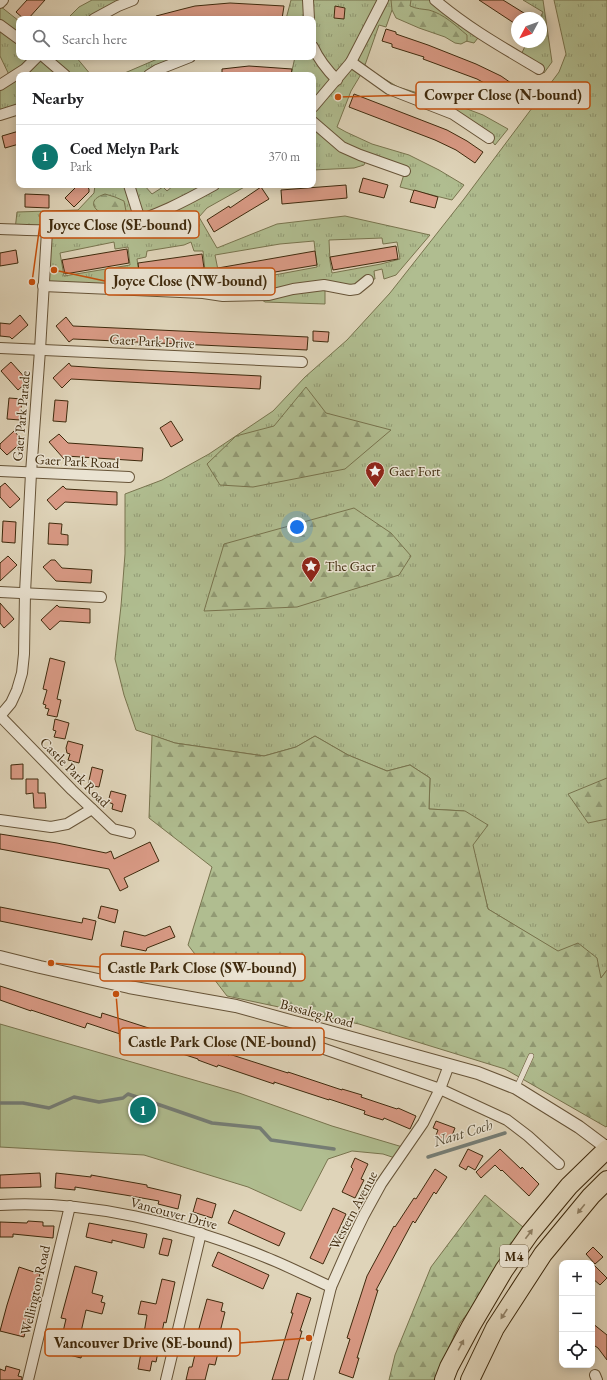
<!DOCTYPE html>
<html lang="en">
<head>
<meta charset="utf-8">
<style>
  :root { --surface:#fff; --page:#f2f2f2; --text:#202124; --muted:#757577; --line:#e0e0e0; --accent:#0f766e }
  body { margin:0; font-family:"EB Garamond",serif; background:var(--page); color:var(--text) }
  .controls { position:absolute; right:12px; bottom:12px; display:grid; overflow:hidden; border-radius:8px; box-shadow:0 2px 10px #0003 }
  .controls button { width:36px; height:36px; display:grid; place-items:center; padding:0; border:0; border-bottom:1px solid var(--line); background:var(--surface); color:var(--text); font:20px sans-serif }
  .compass { position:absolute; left:511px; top:12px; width:36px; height:36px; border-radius:50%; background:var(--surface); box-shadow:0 2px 10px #0003; rotate:229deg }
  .you { position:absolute; left:297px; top:527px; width:14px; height:14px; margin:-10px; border:3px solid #fff; border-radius:50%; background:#1a73e8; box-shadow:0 0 0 6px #1a73e833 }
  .badge { display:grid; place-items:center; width:26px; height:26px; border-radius:50%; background:var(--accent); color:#fff; font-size:13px; font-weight:700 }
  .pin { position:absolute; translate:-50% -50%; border:2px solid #fff; box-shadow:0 1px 4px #0006 }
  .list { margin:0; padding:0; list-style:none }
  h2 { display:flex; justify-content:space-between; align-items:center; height:52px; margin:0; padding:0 16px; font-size:17px }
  h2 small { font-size:13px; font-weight:400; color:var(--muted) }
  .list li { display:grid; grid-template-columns:26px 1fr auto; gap:12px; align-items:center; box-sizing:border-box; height:64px; padding:0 16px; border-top:1px solid var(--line) }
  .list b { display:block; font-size:15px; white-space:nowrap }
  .list p { margin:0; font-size:13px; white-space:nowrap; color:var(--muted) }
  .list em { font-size:13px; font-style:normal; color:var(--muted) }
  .icon { flex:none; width:22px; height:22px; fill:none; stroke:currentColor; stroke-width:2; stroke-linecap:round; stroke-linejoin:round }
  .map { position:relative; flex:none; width:607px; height:1380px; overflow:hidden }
  .search { position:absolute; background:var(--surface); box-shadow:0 2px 10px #0003; left:16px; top:16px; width:300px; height:44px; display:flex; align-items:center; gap:10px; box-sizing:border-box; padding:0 14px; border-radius:8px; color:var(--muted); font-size:15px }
  .panel { position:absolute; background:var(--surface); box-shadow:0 2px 10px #0003; left:16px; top:72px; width:300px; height:116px; border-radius:8px }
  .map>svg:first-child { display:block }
</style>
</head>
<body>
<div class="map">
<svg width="607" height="1380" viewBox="0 0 607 1380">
  <defs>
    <pattern id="grass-tufts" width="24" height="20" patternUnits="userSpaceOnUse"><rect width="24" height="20" fill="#b0bd90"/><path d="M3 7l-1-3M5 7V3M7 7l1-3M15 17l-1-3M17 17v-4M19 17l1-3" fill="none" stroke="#919a74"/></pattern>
    <pattern id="forest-firs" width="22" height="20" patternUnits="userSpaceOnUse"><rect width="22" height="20" fill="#b0bd90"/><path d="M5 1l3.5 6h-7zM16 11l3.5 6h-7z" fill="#919a74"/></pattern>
  </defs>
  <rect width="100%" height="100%" fill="#dfd4b9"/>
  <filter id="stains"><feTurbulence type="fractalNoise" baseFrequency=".005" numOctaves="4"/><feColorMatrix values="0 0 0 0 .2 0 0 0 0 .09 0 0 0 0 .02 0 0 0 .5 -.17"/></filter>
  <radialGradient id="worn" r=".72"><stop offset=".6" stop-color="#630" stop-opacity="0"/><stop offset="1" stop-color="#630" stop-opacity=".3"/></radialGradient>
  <!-- grass -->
  <g fill="url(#grass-tufts)" stroke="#78744e" fill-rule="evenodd">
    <polygon points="92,0 133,0 94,19 67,19 79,7"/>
    <polygon points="291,0 435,0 481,34 474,43 462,40 392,10 386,27 379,25 365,65 376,74 398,87 454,104 483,115 508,129 495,145 489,137 430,105 363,71 351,91 337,127 346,132 372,144 409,155 439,170 464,185 452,200 400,187 405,171 367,158 364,165 354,168 313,170 313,75 291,75 295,57 313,57 313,19 286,19"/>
    <polygon points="523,0 543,0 552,62 544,73 520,57 527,42 541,42 541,18 540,18 543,12"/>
    <polygon points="554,0 607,0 607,970 601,978 488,909 464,811 429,809 430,778 410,765 387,771 348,755 315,736 296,747 264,756 175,743 136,730 124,695 115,659 121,606 125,554 125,494 162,480 209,454 273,411 305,377 347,340 390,293 464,199 559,72 566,54"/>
    <polygon points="0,6 19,21 19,57 76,57 91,75 19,75 19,109 0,115 0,85 11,79 0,56"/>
    <polygon points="162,57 190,57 149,75 120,75"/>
    <path d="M95,185H144L152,194L163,187L167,191L174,185H248L207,208L199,217L217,248L277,224L345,216L430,235L396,275L384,279L382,269L374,271L375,279L368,280L357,289L325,285V304L265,302L256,296L43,286L47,231L15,230L17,212L78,210L94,193ZM382,238L383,244L397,242L400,259L381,264L332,273L330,261L329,240ZM314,241L317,267L221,285L215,255L280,244ZM114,242L115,249L128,247L130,265L64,276L60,253ZM191,242L194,251H203L205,271L140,281L137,259L146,257L147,251L184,245Z"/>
  </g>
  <!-- forest -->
  <g fill="url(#forest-firs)" stroke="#78744e">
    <path d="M391,0H411L410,6C417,9 422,9 429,10C444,14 456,26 467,35V41L461,44L455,43L445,37L419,28L396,18L392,10Z"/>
    <path d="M105,194L115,197L124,201L126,211L119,217C101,218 80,202 105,194Z"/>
    <polygon points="306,387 326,413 391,430 345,469 253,487 220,485 207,464 236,436 274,426"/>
    <polygon points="354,508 391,533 411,556 399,575 297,607 204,611 224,544"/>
    <polygon points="152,735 175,743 264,756 296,747 315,736 348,755 387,771 410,765 430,778 429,809 465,811 488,825 473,845 488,909 558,951 578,943 597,958 601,978 607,970 607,1126 606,1127 505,1069 359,1024 227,996 188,945 212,867 149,818"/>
    <polygon points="607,778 607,819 588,823 568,794"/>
    <polygon points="485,1195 530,1233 460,1323 434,1380 389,1380 395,1355 431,1267"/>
  </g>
  <!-- park -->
  <polygon fill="#b0bd90" stroke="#78744e" points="0,1024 239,1093 332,1126 406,1148 398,1159 383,1154 352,1151 328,1159 301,1211 248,1187 144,1155 0,1147"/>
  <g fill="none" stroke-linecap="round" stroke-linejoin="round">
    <!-- stream -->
    <g stroke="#757d75" stroke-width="3.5">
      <polyline points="0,1103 23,1103 49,1108 74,1097 99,1102 123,1098 128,1094 212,1123 260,1128 271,1140 334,1149"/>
      <polyline points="428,1157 505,1133"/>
    </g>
  </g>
  <!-- building -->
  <g fill="#d99a85" stroke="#3f2a0d">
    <polygon points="27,0 45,0 28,19 24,19 16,12"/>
    <polygon points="479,0 503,0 532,18 517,18 517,25"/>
    <polygon points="230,3 284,6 282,19 235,17 211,19 157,19 156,16 183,9 195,6"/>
    <polygon points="335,6 345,8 344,19 334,18"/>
    <polygon points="386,29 396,32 396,34 428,45 476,64 501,76 524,92 517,103 497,90 477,79 423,59 424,57 392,47 392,44 382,41"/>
    <polygon points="249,66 292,69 291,75 222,75 222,69"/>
    <polygon points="354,94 447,130 467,141 483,152 475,163 456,150 435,140 349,107"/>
    <polygon points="19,131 19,144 5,148 2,136"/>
    <polygon points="363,178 388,185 384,198 359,192"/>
    <polygon points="78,185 86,185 89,189 89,192 74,207 65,198"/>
    <polygon points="346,185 347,198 282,204 281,190"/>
    <polygon points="261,187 269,199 214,232 207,220 229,206 230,208"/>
    <polygon points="414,190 438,197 435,208 410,202"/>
    <polygon points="25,194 49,195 49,208 25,207"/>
    <polygon points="396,246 398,259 333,270 330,257"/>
    <polygon points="127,249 129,263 65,274 62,260"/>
    <polygon points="16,250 18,263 0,266 0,253"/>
    <polygon points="315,251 317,265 221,281 218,268"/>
    <polygon points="202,254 204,268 140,278 138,263"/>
    <polygon points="20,315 28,325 12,339 10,337 0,336 0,323 10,324"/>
    <polygon points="66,317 73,326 308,337 307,350 73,339 69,342 56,326"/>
    <polygon points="313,331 329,332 328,342 313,341"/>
    <polygon points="11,362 28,381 18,390 1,371"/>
    <polygon points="69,363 71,366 101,368 261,376 260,389 71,379 62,388 53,378"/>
    <polygon points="9,398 22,399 20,420 7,419"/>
    <polygon points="55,400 68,401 66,422 53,421"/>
    <polygon points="171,421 183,440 171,447 160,428"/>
    <polygon points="14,431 23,441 7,455 0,448 0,444"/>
    <polygon points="59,434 68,443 143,448 142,461 66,456 64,459 49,442"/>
    <polygon points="5,483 20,499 10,508 0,497 0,487"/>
    <polygon points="63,486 66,489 117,492 117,505 65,502 56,510 47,500"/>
    <polygon points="3,521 16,522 15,543 2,542"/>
    <polygon points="49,523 62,524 61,534 68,535 68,545 48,544"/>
    <polygon points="8,556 17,565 0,581 0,563"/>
    <polygon points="51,560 55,560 62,568 92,570 91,583 56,581 43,567"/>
    <polygon points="0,603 14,619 4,628 0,623"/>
    <polygon points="57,605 59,607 90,609 90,623 60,621 50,630 41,620"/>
    <polygon points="50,658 65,662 57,699 61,700 57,717 47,715 49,709 45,708 46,705 43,704 47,690 43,689"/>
    <polygon points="55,719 69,723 65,739 54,737 56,731 53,730"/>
    <polygon points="68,741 83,745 79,763 68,760 70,754 67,753 66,748"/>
    <polygon points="23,764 23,779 11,779 11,765"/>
    <polygon points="92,767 103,770 99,787 88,785"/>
    <polygon points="26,779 38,779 38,793 45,793 46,808 34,808 33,793 26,794"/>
    <polygon points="111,791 126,795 122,812 112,809 113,804 108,802"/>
    <polygon points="0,834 57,843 106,853 111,851 114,859 150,842 159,861 124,878 128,887 120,891 109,869 0,849"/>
    <polygon points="101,906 118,910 115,923 98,918"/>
    <polygon points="0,907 82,923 83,918 96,921 92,940 0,921"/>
    <polygon points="170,926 175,937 147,948 146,951 121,946 124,931 145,936"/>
    <polygon points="0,986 101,1018 102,1013 130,1022 195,1043 195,1044 229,1055 229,1054 288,1073 288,1072 342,1090 342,1089 362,1095 361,1097 397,1109 398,1108 416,1116 410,1129 384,1118 383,1120 373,1117 364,1114 365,1111 329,1099 329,1100 274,1082 274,1084 218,1065 217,1067 198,1060 198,1059 117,1033 87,1023 85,1028 31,1010 31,1011 0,1000"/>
    <polygon points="436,1121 455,1128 449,1143 435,1138 438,1130 433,1128"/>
    <polygon points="468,1149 483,1156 475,1170 468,1166 466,1170 459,1166"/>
    <polygon points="500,1149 521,1169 522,1167 539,1184 529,1196 502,1170 501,1171 495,1165 481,1178 476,1172"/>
    <polygon points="355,1158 368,1164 361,1179 364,1180 355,1198 342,1192 353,1169 351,1167"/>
    <polygon points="435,1169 447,1177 436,1194 434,1192 415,1223 413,1221 376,1290 378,1290 357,1358 359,1358 353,1378 339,1373 350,1339 347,1338 367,1276 394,1226 395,1227 414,1198 416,1199"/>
    <polygon points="40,1173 41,1187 0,1188 0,1175"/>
    <polygon points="56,1173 91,1177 91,1175 147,1185 147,1187 181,1195 178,1209 158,1204 159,1201 125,1195 75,1187 75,1190 55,1188"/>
    <polygon points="197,1198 216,1204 212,1218 193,1212"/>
    <polygon points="333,1208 346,1214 323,1264 310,1258"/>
    <polygon points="234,1210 285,1233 279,1246 228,1223"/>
    <polygon points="28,1221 43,1222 43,1226 54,1226 53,1238 13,1234 13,1237 0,1237 0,1222 27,1223"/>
    <polygon points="89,1223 147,1234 144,1248 112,1240 112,1243 86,1237"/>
    <polygon points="163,1238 172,1240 168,1256 159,1254"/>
    <polygon points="593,1247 603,1257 595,1264 586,1254"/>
    <polygon points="218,1252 269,1275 263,1289 212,1266"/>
    <polygon points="592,1263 607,1278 600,1285 592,1278"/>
    <polygon points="75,1266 97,1272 92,1293 103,1296 101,1302 105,1303 102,1314 86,1310 78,1345 84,1346 81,1358 54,1351 58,1335 62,1336 66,1319 61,1318"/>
    <polygon points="19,1267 40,1274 29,1310 30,1311 24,1337 0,1331 7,1305"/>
    <polygon points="162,1279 175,1282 166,1323 164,1322 156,1362 152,1361 150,1371 138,1369 143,1342 131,1339 133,1331 144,1333 147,1315 138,1314 141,1301 156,1304"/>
    <polygon points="297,1293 311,1298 300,1331 302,1331 288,1380 272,1380 293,1313 291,1313"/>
    <polygon points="207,1299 223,1303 221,1311 225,1312 220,1332 223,1333 215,1365 209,1364 205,1380 186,1380 189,1367 192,1367 200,1333 198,1332"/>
    <polygon points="592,1323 607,1335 607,1360 598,1348 592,1344"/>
    <polygon points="6,1366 20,1370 18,1376 22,1377 22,1380 0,1380 0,1369 5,1371"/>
  </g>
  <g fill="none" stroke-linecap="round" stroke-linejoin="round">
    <defs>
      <polyline id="service" points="517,1087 531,1056"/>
      <g id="minor">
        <polyline points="308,0 309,19"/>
        <path d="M435,0C468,28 502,47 539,69"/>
        <polyline points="0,3 3,0"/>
        <polyline points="94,19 118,6 133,0"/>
        <polyline points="0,25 19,39"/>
        <path d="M313,47C319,60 327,70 337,80"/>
        <polyline points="44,57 65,75"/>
        <polyline points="351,62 389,89 453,114 489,138"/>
        <polyline points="149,75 157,70 190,57"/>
        <polyline points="0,85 25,69 37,57"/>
        <polyline points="313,107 351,62 383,0"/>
        <polyline points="0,115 19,109"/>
        <polyline points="313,122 342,147 360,155 405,171"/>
        <polyline points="129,185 140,220"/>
        <path d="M0,229C33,230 65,232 98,228C106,227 114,227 122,225C155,217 185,201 214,185"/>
        <polyline points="43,286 203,293 223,296 269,295 293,289 324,285 350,290 357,289 368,280"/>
        <polyline points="0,348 302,362"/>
        <polyline points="0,471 129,477"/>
        <polyline points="0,592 101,597"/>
        <polyline points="0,716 11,703 17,690 22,673 24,654 25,593 31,473 40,350 47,231"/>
        <polyline points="0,716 72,790 113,829 130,833"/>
        <polyline points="0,820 51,827 67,824 92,809"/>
        <polyline points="307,1043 440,1089 507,1120 528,1136 559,1164"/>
        <path d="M0,1205C89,1200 183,1223 265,1257C288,1266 309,1277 331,1287"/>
        <polyline points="595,1375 597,1380"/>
        <polyline points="28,1380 70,1206"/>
        <polyline points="166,1380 201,1233"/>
        <polyline points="308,1380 331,1287 350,1244 364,1215 381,1184 423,1123 440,1089 449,1065"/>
      </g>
      <polyline id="tertiary" points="0,957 40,967 129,987 236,1006 478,1073 516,1088 579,1127 607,1148"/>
      <g id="motorway">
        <polyline points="444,1380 449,1367 471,1326 504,1270 530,1233 569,1186 607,1149"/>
        <polyline points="470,1380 495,1328 543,1254 591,1196 607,1180"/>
      </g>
    </defs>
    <!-- service casing -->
    <use href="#service" stroke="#675438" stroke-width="6"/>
    <!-- minor casing -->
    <use href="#minor" stroke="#675438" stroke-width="12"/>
    <!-- tertiary casing -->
    <use href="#tertiary" stroke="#675438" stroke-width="14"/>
    <!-- motorway casing -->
    <use href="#motorway" stroke="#3f2a0d" stroke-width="20"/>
    <!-- service -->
    <use href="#service" stroke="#eae3d2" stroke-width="5"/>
    <!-- minor -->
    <use href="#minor" stroke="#eae3d2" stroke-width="10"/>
    <!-- tertiary -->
    <use href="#tertiary" stroke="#eae3d2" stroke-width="12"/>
    <!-- motorway -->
    <use href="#motorway" stroke="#dfd4b9" stroke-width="18"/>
  </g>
  <!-- one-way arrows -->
  <defs><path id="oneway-solid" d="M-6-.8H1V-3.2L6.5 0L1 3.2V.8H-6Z"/></defs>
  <g fill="#8f7f63">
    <use href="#oneway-solid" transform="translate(581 1209) rotate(129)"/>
    <use href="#oneway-solid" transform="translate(529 1234) rotate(-53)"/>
    <use href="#oneway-solid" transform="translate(504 1314) rotate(123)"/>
    <use href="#oneway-solid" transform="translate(461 1345) rotate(-62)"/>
  </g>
  <!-- icons -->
  <defs>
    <symbol id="sight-pin" viewBox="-11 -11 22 30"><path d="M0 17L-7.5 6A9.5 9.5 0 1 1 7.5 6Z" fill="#8f2418" stroke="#eae3d2"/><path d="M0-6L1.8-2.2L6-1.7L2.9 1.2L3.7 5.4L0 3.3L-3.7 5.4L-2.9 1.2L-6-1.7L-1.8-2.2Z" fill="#fff"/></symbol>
  </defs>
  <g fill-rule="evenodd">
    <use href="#sight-pin" x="364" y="460" width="22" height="30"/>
    <use href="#sight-pin" x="300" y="555" width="22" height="30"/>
  </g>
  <g text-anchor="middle" stroke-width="3" stroke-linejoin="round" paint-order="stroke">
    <!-- shield labels -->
    <rect fill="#eae3d2" stroke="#726248" stroke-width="1" x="500" y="1245" width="28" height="22" rx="3"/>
    <g font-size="13" font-weight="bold" fill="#3f2a0d">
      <text x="514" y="1261">M4</text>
    </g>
    <!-- street labels -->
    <g font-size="14" fill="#3f2a0d" stroke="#eae3d2">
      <text transform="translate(152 341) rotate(3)" y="5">Gaer Park Drive</text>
      <text transform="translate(21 416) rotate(-85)" y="5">Gaer Park Parade</text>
      <text transform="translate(77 461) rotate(3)" y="5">Gaer Park Road</text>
      <text transform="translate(75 772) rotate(45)" y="5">Castle Park Road</text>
      <text transform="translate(317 1013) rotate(15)" y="5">Bassaleg Road</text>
      <text transform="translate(353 1210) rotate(-62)" y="5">Western Avenue</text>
      <text transform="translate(174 1213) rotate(15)" y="5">Vancouver Drive</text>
      <text transform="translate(35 1290) rotate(-77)" y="5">Wellington Road</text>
    </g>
    <!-- poi labels -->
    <g font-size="14" fill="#3f2a0d" stroke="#eae3d2" text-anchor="start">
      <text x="389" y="476">Gaer Fort</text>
      <text x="325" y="571">The Gaer</text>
    </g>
    <!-- water labels -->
    <g font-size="15" font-style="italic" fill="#564d38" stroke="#eae3d2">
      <text transform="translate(463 1133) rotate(-17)" y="5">Nant Coch</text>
    </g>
  </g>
  <!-- callouts -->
  <path fill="none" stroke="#c6500c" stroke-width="1.5" d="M338 97L416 95M32 282L40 224M54 270L105 281M51 963L100 967M116 994L120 1042M309 1338L240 1343"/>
  <g fill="#c6500c" stroke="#eae3d2" stroke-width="1.5">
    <circle cx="338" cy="97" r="4"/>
    <circle cx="32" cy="282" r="4"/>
    <circle cx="54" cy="270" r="4"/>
    <circle cx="51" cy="963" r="4"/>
    <circle cx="116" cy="994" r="4"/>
    <circle cx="309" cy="1338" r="4"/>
  </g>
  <g fill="#eae3d2" stroke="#c6500c" stroke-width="1.5">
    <rect x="416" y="82" width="174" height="27" rx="4"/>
    <rect x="40" y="211" width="159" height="27" rx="4"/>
    <rect x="105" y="268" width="170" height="27" rx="4"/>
    <rect x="100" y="954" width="205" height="27" rx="4"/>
    <rect x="120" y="1028" width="204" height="27" rx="4"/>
    <rect x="45" y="1329" width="195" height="27" rx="4"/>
  </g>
  <g font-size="15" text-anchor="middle" font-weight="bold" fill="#3f2a0d">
    <text x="503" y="100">Cowper Close (N-bound)</text>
    <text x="120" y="230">Joyce Close (SE-bound)</text>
    <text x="190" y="286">Joyce Close (NW-bound)</text>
    <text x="202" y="973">Castle Park Close (SW-bound)</text>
    <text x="222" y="1047">Castle Park Close (NE-bound)</text>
    <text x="143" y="1348">Vancouver Drive (SE-bound)</text>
  </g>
  <rect width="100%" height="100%" filter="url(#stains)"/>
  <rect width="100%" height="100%" fill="url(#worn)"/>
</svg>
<div class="controls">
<button>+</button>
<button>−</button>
<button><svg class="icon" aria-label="locate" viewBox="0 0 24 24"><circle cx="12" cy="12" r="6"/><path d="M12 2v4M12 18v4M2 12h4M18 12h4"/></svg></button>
</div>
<svg class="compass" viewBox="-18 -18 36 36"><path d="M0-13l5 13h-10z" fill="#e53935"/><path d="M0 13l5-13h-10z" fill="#757577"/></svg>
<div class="you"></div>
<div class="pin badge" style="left:143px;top:1110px">1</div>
<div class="search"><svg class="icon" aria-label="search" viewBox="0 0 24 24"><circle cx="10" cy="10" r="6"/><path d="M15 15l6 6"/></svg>Search here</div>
<section class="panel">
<h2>Nearby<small></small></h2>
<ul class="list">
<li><span class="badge">1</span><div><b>Coed Melyn Park</b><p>Park</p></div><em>370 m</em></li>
</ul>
</section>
</div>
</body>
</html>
